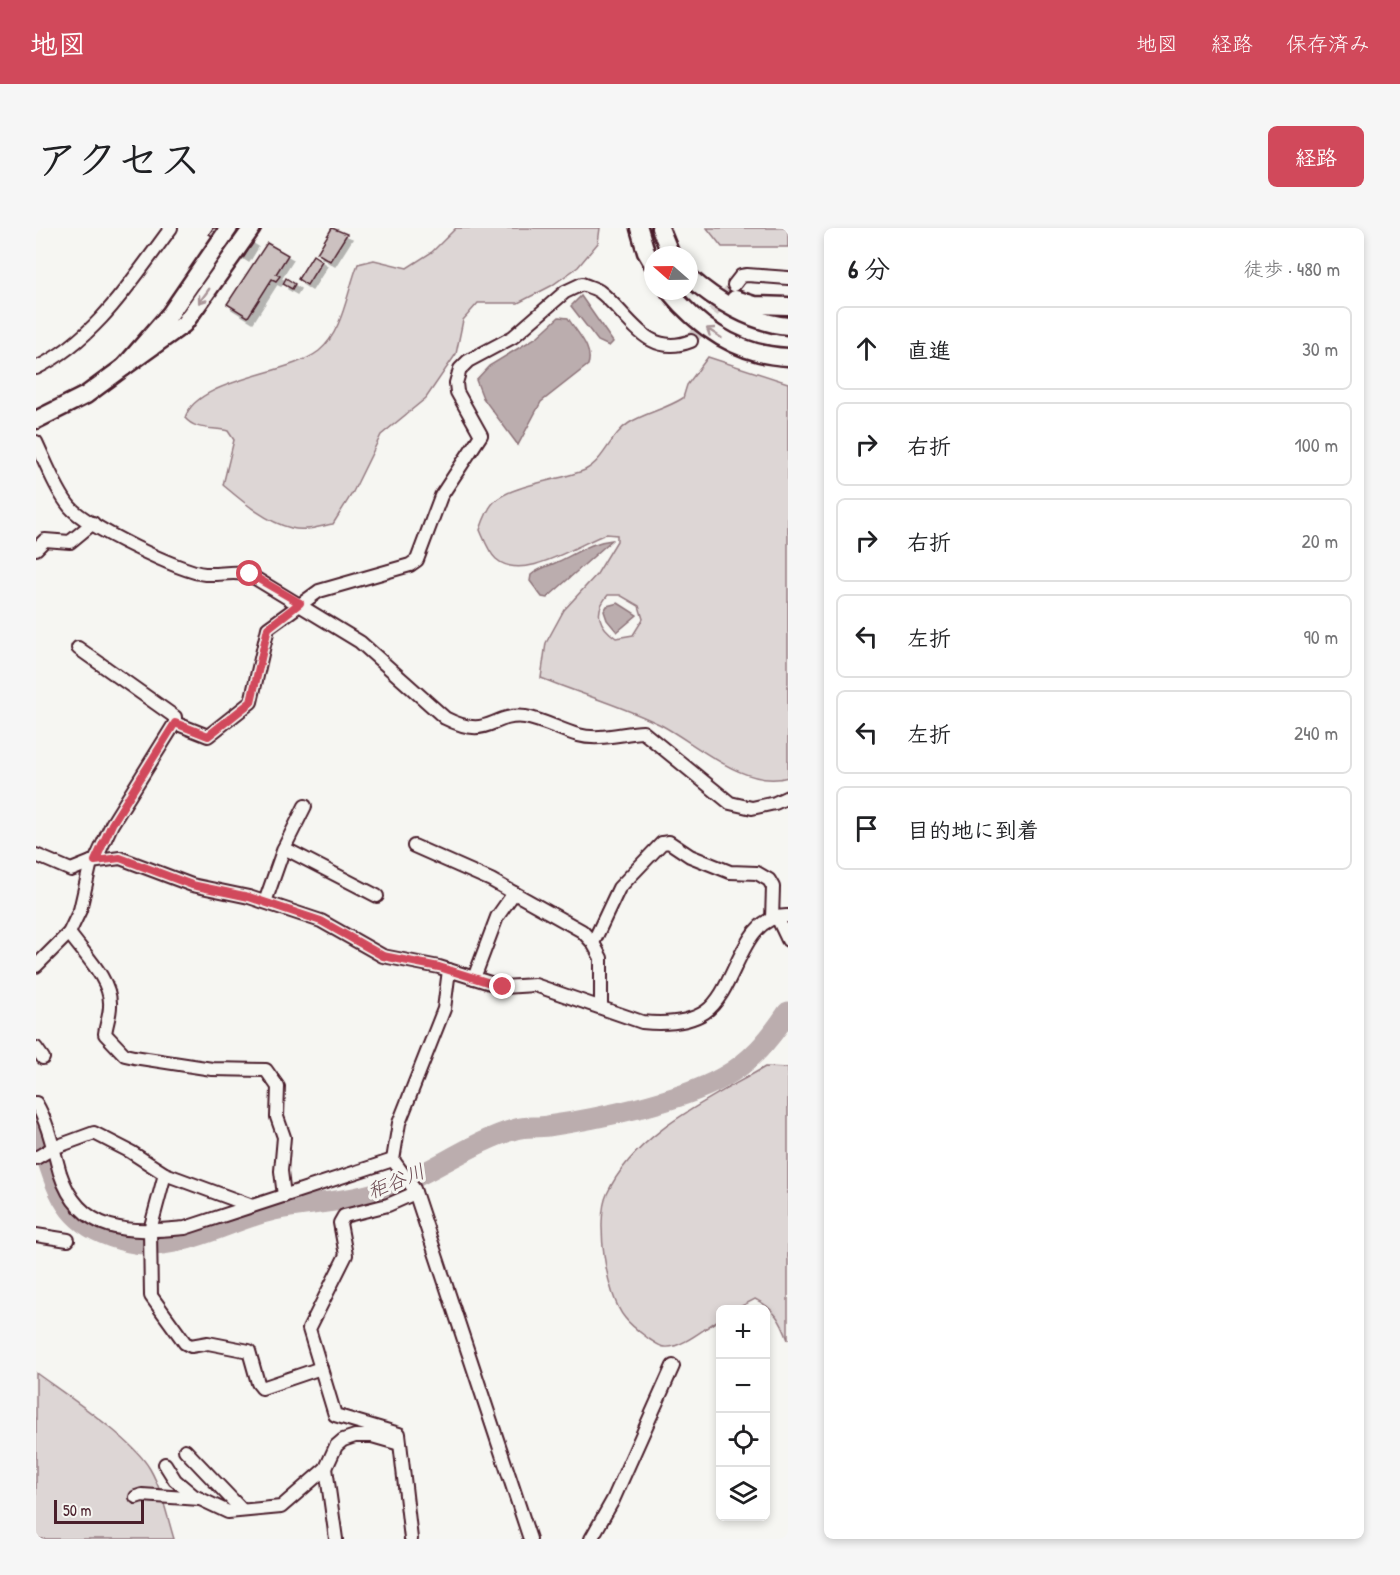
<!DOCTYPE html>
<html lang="ja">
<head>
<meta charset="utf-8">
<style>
  :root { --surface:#fff; --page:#f6f6f6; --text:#202124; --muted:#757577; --line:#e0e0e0; --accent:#d1495b }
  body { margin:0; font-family:"Patrick Hand","Klee One",sans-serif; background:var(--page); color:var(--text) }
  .controls { position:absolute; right:18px; bottom:18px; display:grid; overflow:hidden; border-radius:9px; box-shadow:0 3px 9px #0003 }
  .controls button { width:54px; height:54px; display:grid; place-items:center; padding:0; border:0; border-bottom:2px solid var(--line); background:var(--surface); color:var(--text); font:30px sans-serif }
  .compass { position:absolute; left:608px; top:18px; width:54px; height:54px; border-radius:50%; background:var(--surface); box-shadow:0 3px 9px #0003; rotate:290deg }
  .scale { position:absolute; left:18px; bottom:15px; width:90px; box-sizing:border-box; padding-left:6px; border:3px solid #4a1f2b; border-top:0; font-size:16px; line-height:21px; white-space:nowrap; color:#4a1f2b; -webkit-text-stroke:4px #f6f6f2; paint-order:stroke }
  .stop { position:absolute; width:18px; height:18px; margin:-14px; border:4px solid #d1495b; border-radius:50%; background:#fff }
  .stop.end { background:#d1495b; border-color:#fff; box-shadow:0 2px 6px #0008 }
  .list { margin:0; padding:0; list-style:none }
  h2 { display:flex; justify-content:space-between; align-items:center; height:78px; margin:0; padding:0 24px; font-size:26px }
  h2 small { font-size:20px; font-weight:400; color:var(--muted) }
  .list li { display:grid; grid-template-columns:39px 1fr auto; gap:18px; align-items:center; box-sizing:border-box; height:84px; margin:0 12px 12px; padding:0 12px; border:2px solid var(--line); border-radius:9px }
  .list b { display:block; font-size:22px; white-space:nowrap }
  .list em { font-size:20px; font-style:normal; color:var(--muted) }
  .icon { flex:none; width:33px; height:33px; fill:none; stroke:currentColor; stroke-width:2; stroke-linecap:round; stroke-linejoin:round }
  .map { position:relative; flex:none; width:752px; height:1311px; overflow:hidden; border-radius:9px }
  header { display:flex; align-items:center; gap:36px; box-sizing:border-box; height:84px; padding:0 30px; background:var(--accent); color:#fff }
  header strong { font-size:28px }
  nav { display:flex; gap:33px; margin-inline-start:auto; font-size:21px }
  .intro { display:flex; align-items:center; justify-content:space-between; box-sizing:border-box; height:144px; padding:0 36px }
  h1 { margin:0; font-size:42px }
  .button { padding:15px 27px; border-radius:9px; background:var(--accent); color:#fff; font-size:21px; font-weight:700 }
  main { display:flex; gap:36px; padding:0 36px }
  aside { flex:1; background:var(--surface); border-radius:9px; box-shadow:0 3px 9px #0003 }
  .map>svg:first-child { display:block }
</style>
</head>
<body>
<header>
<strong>地図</strong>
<nav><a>地図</a><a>経路</a><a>保存済み</a></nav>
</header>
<div class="intro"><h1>アクセス</h1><a class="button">経路</a></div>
<main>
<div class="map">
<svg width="752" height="1311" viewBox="0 0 752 1311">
  <defs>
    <filter id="shadow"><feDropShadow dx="5" dy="5" stdDeviation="0" flood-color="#0004"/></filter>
  </defs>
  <rect width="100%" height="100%" fill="#f6f6f2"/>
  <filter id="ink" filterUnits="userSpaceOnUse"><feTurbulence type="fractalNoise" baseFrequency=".0167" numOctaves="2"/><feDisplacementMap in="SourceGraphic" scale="12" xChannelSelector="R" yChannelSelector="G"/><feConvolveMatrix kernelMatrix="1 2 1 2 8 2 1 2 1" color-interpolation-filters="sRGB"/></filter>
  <g filter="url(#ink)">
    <!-- green -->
    <g fill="#ddd6d5" stroke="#947a80" stroke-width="1.5" fill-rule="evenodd">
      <path d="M420,0H564L562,15L542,39L515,58L482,75H442L427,92L420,126L390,170L345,207L317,264L297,296C284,298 269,304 255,300C230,294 206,273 187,257L198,212L192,203C177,199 160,203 149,190C160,151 252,147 283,123C307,104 311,63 322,36L338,32L371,40L396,24Z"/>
      <polygon points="671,0 752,0 752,19 686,19"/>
      <path d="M672,129L752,155V549C709,562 661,516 625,497C587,478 544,466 505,450L510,415L528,382L561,346L581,313V307L570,306C540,317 487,355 460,331C453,325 448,311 444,302C447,293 451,281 458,274C474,257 526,252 549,242C569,232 574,207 593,195C609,185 630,181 647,170L651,157ZM572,367H584L603,378L607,391L597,407L580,410C563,398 557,384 572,367Z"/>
      <path d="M729,839L752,840V1112C745,1093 738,1080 719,1071L700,1081L684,1082V1091C670,1099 645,1121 629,1119C624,1119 618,1114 613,1111C605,1105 595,1098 589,1090C570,1068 559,992 571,966C599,904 673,872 729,839Z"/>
      <path d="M0,1145C30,1167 96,1210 114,1241C126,1262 131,1288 138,1311H0Z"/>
    </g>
    <!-- water -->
    <g fill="#bbadae" stroke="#8e747a" stroke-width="1.5">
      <polygon points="545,68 577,114 573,118 562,113 535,78"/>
      <path d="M523,89L532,90C540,104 558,120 552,137L505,174L482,217L447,170L440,152L453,138L501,109Z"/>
      <path d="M576,312L511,370L506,369L494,353L495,347C503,340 511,339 521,334C540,326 554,314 576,312Z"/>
      <polygon points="582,375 601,387 581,404 571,392 568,383 571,378"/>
    </g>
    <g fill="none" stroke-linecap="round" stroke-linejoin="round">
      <!-- river -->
      <path stroke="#bbadae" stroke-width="21" d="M0,896C5,907 8,919 11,930C26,980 41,1002 93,1014C142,1026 192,992 238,982C278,974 319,974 357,959C399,943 437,913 480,901C490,898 501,900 512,898C560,891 643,874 686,850C715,834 733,812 752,784"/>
    </g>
    <!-- building -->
    <g fill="#ccc1c0" stroke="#4a1f2b" stroke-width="1.5" filter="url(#shadow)">
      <polygon points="177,0 195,0 217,14 208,29 173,6"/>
      <polygon points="296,0 311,6 294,33 281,25"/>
      <polygon points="231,15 252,27 240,46 244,48 240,53 236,51 212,89 191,76"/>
      <polygon points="277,27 286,33 271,57 262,51"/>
      <polygon points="250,50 259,56 256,61 247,56"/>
    </g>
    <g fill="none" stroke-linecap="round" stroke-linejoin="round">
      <!-- minor-tunnel -->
      <polyline stroke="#d4cbca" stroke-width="12" stroke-dasharray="12 6" stroke-linecap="butt" points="655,113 698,57"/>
      <defs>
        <g id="minor">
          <polyline points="698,57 705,48 711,47 752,50"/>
          <path d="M0,140C60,111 96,52 135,0"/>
          <path d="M0,214C9,233 21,264 34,279C50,298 145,344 169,346C186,347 198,342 214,347L324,414L409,490C454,513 454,485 489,489C507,492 524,502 542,507C563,513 586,505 607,504L694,575L716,580L739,575L752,569"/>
          <polyline points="0,321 9,312 34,314 57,295"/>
          <polyline points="42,420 139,489 139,495"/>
          <polyline points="378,618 455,652 546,703 557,715"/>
          <polyline points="248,620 341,668"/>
          <path d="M0,627L35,642L55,634L84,630L156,657L213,669L285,693L347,728L403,739L467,759L499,757L606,794C627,796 651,796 669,784C702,761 704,686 752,688"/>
          <path d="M59,633L76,596L139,495L172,508L215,474L232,400L283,363L374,337L381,332L405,268L445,207L421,164L420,155L424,141L432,133L477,109L529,64L546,56C551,58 558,60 563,63C593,85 609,131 655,113"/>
          <polyline points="229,674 248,620 269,578"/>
          <polyline points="741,689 752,712"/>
          <path d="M33,705C47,725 76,752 74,778C74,787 70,797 69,806L89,827L98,829L176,841L230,842L242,859L241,889L248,909L245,943L248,968"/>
          <polyline points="0,738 33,705 44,682 55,634"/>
          <polyline points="413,742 408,781 363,895 357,932 378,961 494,1311"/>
          <polyline points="438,750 461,689 478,665"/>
          <polyline points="565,779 565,730 557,715 583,660 626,615 633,614 654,628 694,644 721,645 733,652 737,659 736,691"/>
          <polyline points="0,820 7,830"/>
          <path d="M0,875C13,897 17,921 24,945C44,1007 94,1005 149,1000L357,932"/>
          <polyline points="0,930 17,920 58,905 95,924 129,946 216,978"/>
          <polyline points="129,946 114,1002 115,1068 149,1115 155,1118 172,1115 213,1123 222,1155 226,1160 285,1140"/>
          <polyline points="0,1007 32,1012"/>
          <polyline points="149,1222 206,1282"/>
          <polyline points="129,1236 139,1252 158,1268 192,1284 245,1279 290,1240 300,1218 307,1212 319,1208 336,1208 364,1216"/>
          <polyline points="290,1240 300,1311"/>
          <polyline points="100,1269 106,1267 164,1271"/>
          <polyline points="375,1311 363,1206 299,1187 273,1101 310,1027 304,995 308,988 352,977 379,965"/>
          <polyline points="555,1311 577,1272 637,1138"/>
        </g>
        <g id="highway">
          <polyline points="193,0 134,86 88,139 148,96 216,0"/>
          <polyline points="603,0 610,24 617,36"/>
          <polyline points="624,0 635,27"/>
          <path d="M653,49C679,72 716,95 752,98"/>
          <path d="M633,63C663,100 703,127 752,129"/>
          <polyline points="699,71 718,77 752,78"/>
          <polyline points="0,192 50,167 88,139"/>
        </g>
      </defs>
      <!-- minor casing -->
      <use href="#minor" stroke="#4a1f2b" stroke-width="16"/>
      <!-- highway casing -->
      <use href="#highway" stroke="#4a1f2b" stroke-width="21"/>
      <!-- minor -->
      <use href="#minor" stroke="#f6f6f2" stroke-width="12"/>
      <!-- highway -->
      <use href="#highway" stroke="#f6f6f2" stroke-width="16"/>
    </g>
    <!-- one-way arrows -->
    <defs><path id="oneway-shaft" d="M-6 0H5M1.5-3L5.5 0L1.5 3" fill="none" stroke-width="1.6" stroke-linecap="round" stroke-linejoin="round" transform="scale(1.5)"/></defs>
    <g stroke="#a99598">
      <use href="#oneway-shaft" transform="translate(168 68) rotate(126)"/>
      <use href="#oneway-shaft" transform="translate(678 105) rotate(-147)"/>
    </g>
  </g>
  <g fill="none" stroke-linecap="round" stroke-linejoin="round" filter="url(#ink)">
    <!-- route -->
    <polyline stroke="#d1495b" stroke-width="8" points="214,346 264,375 232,400 215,474 172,508 139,495 76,596 59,633 84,630 156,657 213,669 285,693 347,728 403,739 467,759"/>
  </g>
  <g text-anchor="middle" stroke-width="6" stroke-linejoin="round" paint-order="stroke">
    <!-- water labels -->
    <g font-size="20" font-style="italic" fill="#6c4a52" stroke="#f6f6f2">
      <text transform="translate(360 953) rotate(-22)" y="7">秬谷川</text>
    </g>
  </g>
</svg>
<div class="controls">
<button>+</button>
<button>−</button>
<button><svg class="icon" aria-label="locate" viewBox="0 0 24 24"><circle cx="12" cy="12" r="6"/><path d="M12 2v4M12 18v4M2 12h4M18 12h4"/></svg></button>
<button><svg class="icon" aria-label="layers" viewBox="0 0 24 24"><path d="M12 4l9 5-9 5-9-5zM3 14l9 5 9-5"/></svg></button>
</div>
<svg class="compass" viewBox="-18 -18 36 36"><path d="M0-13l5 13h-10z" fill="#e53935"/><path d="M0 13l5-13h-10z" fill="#757577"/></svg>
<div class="scale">50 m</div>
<div class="stop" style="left:214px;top:346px"></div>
<div class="stop end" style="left:467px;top:759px"></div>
</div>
<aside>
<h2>6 分<small>徒歩 · 480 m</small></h2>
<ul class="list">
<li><svg class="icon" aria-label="ahead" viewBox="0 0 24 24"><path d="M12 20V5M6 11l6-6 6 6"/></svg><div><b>直進</b></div><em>30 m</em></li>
<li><svg class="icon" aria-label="right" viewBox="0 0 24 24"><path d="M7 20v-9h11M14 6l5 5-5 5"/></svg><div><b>右折</b></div><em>100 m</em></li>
<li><svg class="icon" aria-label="right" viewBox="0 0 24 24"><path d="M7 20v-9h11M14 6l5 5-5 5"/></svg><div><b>右折</b></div><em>20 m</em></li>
<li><svg class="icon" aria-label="left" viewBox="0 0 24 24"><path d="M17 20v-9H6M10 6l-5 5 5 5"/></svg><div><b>左折</b></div><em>90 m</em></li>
<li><svg class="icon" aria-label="left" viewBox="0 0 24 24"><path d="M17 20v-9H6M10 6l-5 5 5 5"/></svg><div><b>左折</b></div><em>240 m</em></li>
<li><svg class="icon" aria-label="arrive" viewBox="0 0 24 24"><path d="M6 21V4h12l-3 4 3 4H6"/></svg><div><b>目的地に到着</b></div></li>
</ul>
</aside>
</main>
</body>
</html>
